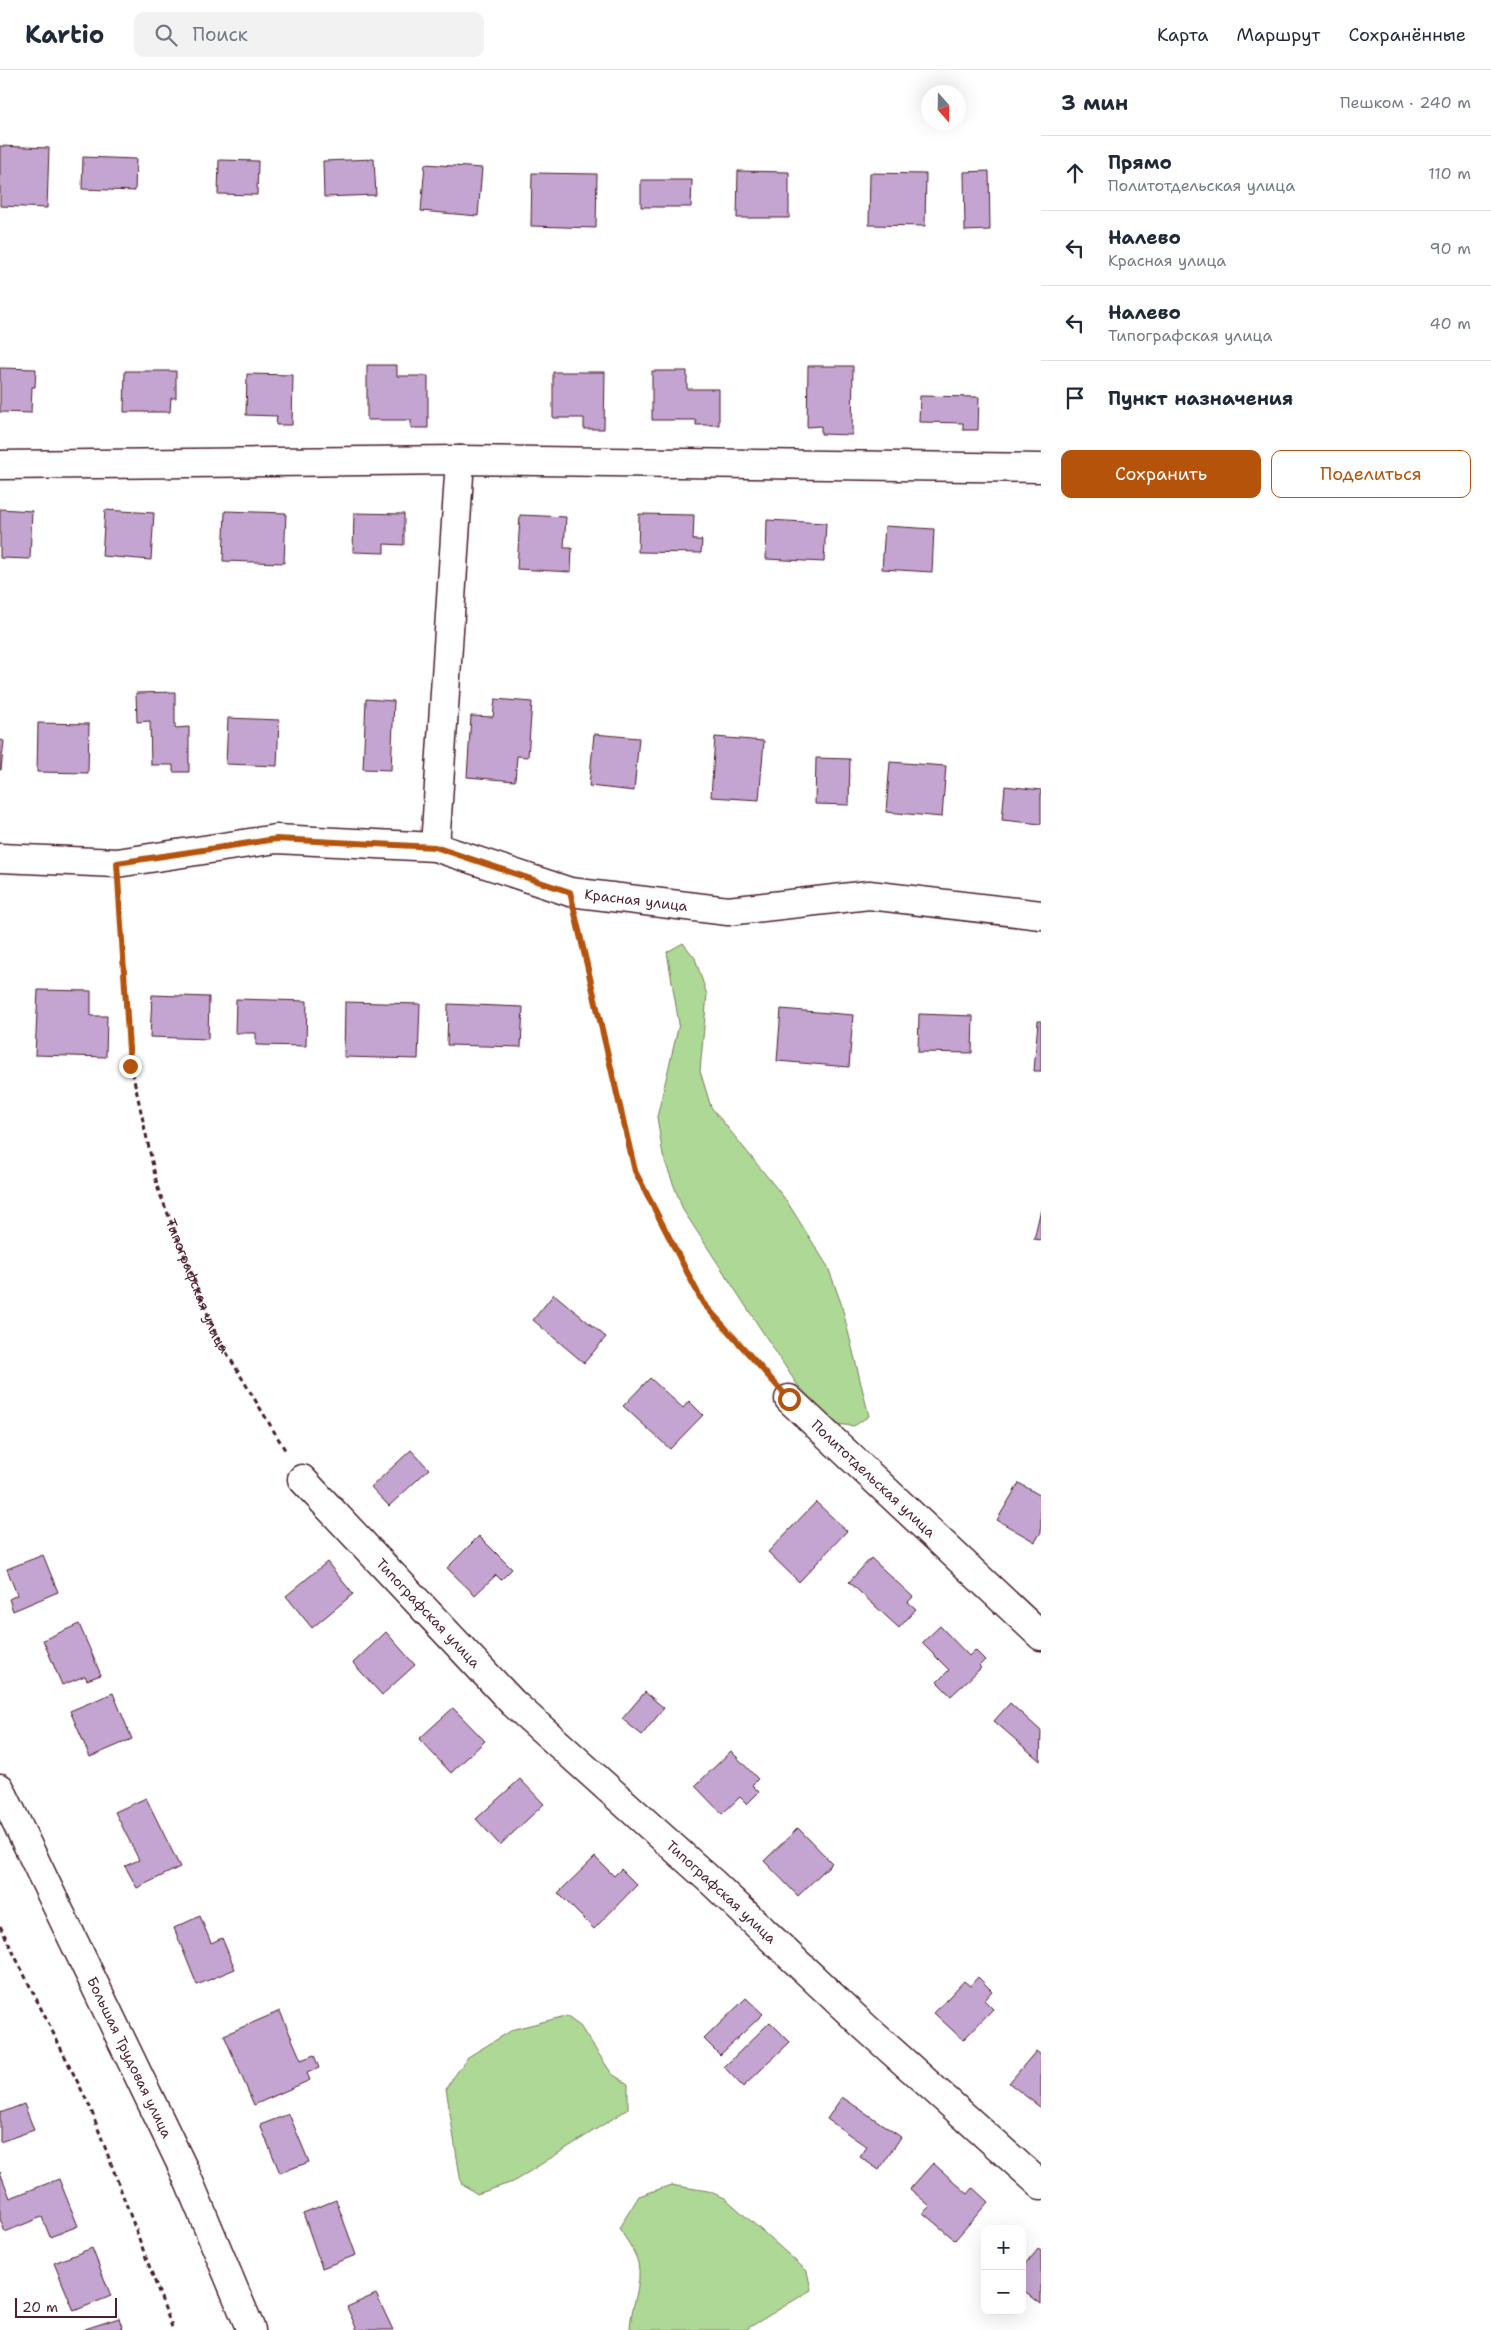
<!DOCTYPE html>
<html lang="ru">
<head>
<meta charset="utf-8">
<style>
  :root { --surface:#fff; --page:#f2f2f3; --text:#1f2937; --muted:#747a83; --line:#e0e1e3; --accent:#b45309 }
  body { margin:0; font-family:"Shantell Sans",sans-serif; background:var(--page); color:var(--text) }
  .controls { position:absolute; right:15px; bottom:15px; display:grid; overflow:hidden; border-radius:10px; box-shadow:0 5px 20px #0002 }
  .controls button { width:45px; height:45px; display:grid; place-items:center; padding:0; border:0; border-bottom:1px solid var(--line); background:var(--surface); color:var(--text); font:25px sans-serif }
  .compass { position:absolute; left:921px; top:15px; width:45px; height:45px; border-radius:50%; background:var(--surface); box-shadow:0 5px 20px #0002; rotate:160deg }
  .scale { position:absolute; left:15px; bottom:12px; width:102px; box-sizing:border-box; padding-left:5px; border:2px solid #4a1f2b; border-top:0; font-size:14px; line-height:18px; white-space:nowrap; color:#4a1f2b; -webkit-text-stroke:4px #fff; paint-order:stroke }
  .stop { position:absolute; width:15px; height:15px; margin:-11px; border:4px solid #b45309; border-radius:50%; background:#fff }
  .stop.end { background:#b45309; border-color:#fff; box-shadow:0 1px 5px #0008 }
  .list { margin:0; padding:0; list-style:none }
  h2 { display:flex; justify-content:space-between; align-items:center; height:65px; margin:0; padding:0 20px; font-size:21px }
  h2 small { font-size:16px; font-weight:400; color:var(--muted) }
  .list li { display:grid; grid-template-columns:32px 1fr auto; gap:15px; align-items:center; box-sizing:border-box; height:75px; padding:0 20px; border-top:1px solid var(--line) }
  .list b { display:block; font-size:19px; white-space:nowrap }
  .list p { margin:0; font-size:16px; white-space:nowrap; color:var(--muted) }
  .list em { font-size:16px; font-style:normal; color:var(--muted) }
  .actions { display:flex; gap:10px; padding:15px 20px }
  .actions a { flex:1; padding:11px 0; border:1px solid var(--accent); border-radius:10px; text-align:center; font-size:18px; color:var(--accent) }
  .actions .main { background:var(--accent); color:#fff }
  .icon { flex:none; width:28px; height:28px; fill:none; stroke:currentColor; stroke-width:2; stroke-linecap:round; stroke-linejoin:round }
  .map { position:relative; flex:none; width:1041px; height:2260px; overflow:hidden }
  header { display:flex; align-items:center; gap:30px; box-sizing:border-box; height:70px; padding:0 25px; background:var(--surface); border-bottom:1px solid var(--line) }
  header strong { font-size:24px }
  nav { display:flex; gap:28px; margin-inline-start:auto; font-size:18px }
  .search { width:350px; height:45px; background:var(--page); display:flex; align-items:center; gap:12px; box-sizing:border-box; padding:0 18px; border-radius:10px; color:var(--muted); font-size:19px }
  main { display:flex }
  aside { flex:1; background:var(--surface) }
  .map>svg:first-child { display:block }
</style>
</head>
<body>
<header>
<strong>Kartio</strong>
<div class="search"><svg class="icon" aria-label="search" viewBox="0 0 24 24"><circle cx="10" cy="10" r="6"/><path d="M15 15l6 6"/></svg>Поиск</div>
<nav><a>Карта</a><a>Маршрут</a><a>Сохранённые</a></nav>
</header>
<main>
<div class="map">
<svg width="1041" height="2260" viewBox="0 0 1041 2260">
  <rect width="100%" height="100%" fill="#fff"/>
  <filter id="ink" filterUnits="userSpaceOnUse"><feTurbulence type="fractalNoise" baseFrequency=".02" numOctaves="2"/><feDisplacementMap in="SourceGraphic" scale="10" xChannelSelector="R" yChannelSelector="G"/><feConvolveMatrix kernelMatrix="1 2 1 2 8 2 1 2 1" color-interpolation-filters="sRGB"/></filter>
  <g filter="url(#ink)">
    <!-- green -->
    <g fill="#add895" stroke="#7c7c60">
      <polygon points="683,873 695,888 707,925 700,1001 711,1037 786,1130 828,1197 841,1233 869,1346 854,1356 835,1354 796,1313 683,1140 663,1086 657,1047 679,954 667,882"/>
      <polygon points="566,1946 580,1956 612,2004 628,2014 628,2039 513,2112 477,2124 461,2113 446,2018 468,1987 514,1959"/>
      <path d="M671,2115L708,2121L725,2128L807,2201L811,2220L745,2260H630C630,2237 643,2216 638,2193C635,2181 625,2168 619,2158L639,2126Z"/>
    </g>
    <!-- building -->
    <g fill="#c4a4d0" stroke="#4a1f2b">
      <polygon points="0,76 49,78 47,138 0,136"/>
      <polygon points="83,87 136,89 135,121 82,119"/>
      <polygon points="374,89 376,125 324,127 323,91"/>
      <polygon points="219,90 258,91 257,125 218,124"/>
      <polygon points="425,94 482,98 478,146 421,141"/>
      <polygon points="738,101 789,102 789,148 737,148"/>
      <polygon points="989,101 990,160 965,161 964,102"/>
      <polygon points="532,103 597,104 596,158 531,156"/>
      <polygon points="870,103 926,104 925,156 869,155"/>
      <polygon points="641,110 692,110 691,137 641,137"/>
      <polygon points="367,295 397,295 397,306 428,306 428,358 411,358 411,350 367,350"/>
      <polygon points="808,296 853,296 852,365 821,364 821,356 807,357"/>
      <polygon points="0,298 36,299 35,317 32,317 31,343 0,342"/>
      <polygon points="125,301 176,301 176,328 171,328 170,342 124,342"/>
      <polygon points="652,301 687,301 687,319 719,319 719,355 696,355 696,350 652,350"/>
      <polygon points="553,302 605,302 604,359 584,359 584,348 553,348"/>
      <polygon points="247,304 293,305 292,355 276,355 277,346 246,345"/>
      <polygon points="920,326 979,327 978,360 963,360 963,353 919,352"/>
      <polygon points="0,439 32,441 30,489 0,488"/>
      <polygon points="105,440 154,443 151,490 102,486"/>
      <polygon points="225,441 286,443 284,493 223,491"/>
      <polygon points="354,443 404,444 404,475 384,474 384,483 353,482"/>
      <polygon points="639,444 694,445 693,470 702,470 701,483 638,482"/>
      <polygon points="520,445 566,447 564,478 572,478 571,502 517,499"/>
      <polygon points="767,450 826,453 824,492 766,489"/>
      <polygon points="885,456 934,459 932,502 882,499"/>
      <polygon points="175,622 175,658 189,657 189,702 173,702 173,695 151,695 150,651 137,652 136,623"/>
      <polygon points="366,629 394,631 391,700 363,699"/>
      <polygon points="495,629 532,632 528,687 517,686 515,711 467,707 471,646 493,647"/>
      <polygon points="228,648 279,650 277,696 226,694"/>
      <polygon points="38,653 89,654 88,703 37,702"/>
      <polygon points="594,664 639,668 634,721 589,716"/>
      <polygon points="715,667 764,671 759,730 711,727"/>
      <polygon points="0,670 4,671 1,700 0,700"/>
      <polygon points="816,688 850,689 849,735 815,734"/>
      <polygon points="890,692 946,696 942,747 886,742"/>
      <polygon points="1005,716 1041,720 1041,754 1002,750"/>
      <polygon points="38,920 91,921 91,946 107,946 106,987 35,985"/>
      <polygon points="152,925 209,927 208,969 150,967"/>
      <polygon points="236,929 307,931 306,976 256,975 256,963 235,963"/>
      <polygon points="345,932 420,934 418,989 344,987"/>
      <polygon points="448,934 523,937 521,977 447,975"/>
      <polygon points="781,939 853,945 849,997 777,991"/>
      <polygon points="919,944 973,946 972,983 918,982"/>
      <polygon points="1038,951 1041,951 1041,1001 1034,1001"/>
      <polygon points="1041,1139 1041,1170 1034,1169"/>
      <polygon points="554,1224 606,1267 584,1293 533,1250"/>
      <polygon points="650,1308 683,1338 689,1331 703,1345 670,1379 623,1336"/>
      <polygon points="411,1380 429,1399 389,1436 371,1417"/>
      <polygon points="1019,1413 1041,1426 1041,1462 1035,1472 997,1450"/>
      <polygon points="816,1432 847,1461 799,1512 768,1482"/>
      <polygon points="479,1466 512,1499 501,1510 496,1505 475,1525 447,1498"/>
      <polygon points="43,1485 58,1522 13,1541 9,1529 17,1525 7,1499"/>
      <polygon points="871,1488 913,1527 908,1532 916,1539 899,1558 849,1512"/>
      <polygon points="327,1492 353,1524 312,1558 286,1526"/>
      <polygon points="79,1554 101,1605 87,1610 85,1606 62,1615 43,1570"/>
      <polygon points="940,1556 969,1586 975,1580 985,1590 979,1596 981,1598 951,1626 937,1612 949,1600 922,1573"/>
      <polygon points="386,1562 415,1595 382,1625 353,1593"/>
      <polygon points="645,1622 664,1638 642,1665 622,1649"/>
      <polygon points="113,1623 132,1669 90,1687 70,1641"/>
      <polygon points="1010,1633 1041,1661 1040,1691 994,1651"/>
      <polygon points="453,1638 485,1671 451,1703 419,1669"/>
      <polygon points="731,1681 758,1709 752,1715 759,1722 747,1734 740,1727 722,1744 695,1716"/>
      <polygon points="520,1709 544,1734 500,1775 476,1749"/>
      <polygon points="146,1728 180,1797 137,1818 125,1796 139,1790 115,1742"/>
      <polygon points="798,1758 832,1793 798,1826 764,1791"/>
      <polygon points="595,1787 614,1806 621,1799 637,1815 594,1859 558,1823"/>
      <polygon points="200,1846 211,1873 222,1868 235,1899 197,1915 174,1858"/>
      <polygon points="978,1907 992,1921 984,1930 993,1939 963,1970 934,1943 964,1911 970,1916"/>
      <polygon points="746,1928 763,1944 720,1985 704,1969"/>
      <polygon points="280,1941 301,1990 314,1985 319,1998 307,2003 310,2010 254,2035 224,1965"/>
      <polygon points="770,1952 790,1972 743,2017 724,1997"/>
      <polygon points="1036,1981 1041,1985 1041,2038 1009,2013"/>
      <polygon points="842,2027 901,2067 879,2100 860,2087 867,2077 827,2049"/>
      <polygon points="24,2034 34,2060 0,2072 0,2043"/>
      <polygon points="289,2044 309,2092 280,2103 260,2055"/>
      <polygon points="933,2093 968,2124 973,2118 988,2132 955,2170 923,2143 930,2136 910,2119"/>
      <polygon points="0,2102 10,2128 59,2109 78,2156 50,2167 42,2147 5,2162 0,2149"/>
      <polygon points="336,2130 356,2185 322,2198 303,2143"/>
      <polygon points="92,2178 111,2226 74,2241 54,2193"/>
      <polygon points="1038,2179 1041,2181 1041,2234 1022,2219 1022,2199"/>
      <polygon points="376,2224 393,2260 357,2260 347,2237"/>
      <polygon points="119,2248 123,2260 82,2260"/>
    </g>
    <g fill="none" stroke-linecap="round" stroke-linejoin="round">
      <defs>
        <g id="street">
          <polyline points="0,395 460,390 1041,398"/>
          <polyline points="435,777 460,390"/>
          <path id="s2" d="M0,788L117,793L276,769L435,777L570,822L728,841L869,825L1041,845"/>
          <path id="s3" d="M789,1329L1041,1566"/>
          <path id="s4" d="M302,1409L513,1633L712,1812L865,1957L1041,2115"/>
          <path id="s5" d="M0,1718L184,2100L251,2260"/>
        </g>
      </defs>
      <!-- street casing -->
      <use href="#street" stroke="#4a1f2b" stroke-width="31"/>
      <!-- path -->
      <g stroke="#4a1f2b" stroke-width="3" stroke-dasharray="5 4" stroke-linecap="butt">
        <path id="s1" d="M119,823L131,996L158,1119L216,1265L287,1383"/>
        <polyline points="577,853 635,1101 703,1233 769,1307"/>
        <polyline points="0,1856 90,2037 173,2260"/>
      </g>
      <!-- street -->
      <use href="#street" stroke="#fff" stroke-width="28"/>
    </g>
  </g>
  <g fill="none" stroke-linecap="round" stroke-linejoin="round" filter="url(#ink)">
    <!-- route -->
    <polyline stroke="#b45309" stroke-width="6" points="130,996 117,793 276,769 435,777 570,822 635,1101 703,1233 789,1329"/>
  </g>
  <g text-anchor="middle" stroke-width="4" stroke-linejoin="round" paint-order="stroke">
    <!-- street labels -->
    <g font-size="14" fill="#4a1f2b" stroke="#fff">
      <text dy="5" stroke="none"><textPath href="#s2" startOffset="646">Красная улица</textPath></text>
      <text dy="5" stroke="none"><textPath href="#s1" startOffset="404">Типографская улица</textPath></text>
      <text dy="5" stroke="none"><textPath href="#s3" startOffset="116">Политотдельская улица</textPath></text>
      <text dy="5" stroke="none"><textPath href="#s4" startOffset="184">Типографская улица</textPath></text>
      <text dy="5" stroke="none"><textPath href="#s4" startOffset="589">Типографская улица</textPath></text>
      <text dy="5" stroke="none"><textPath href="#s5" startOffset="299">Большая Трудовая улица</textPath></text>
    </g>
  </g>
</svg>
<div class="controls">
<button>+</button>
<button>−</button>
</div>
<svg class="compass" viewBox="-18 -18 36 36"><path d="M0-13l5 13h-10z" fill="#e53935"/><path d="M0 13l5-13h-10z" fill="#747a83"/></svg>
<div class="scale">20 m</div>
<div class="stop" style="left:789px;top:1329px"></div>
<div class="stop end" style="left:130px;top:996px"></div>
</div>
<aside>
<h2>3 мин<small>Пешком · 240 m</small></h2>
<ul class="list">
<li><svg class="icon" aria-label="ahead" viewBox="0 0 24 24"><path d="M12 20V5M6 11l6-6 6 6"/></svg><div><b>Прямо</b><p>Политотдельская улица</p></div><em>110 m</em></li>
<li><svg class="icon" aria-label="left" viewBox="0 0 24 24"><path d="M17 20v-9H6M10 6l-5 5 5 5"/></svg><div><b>Налево</b><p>Красная улица</p></div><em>90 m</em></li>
<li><svg class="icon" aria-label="left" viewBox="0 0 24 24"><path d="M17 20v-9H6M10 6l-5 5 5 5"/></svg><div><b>Налево</b><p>Типографская улица</p></div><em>40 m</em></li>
<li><svg class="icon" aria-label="arrive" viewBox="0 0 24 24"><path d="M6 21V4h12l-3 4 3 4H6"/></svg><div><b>Пункт назначения</b></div></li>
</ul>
<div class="actions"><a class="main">Сохранить</a><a>Поделиться</a></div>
</aside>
</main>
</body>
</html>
